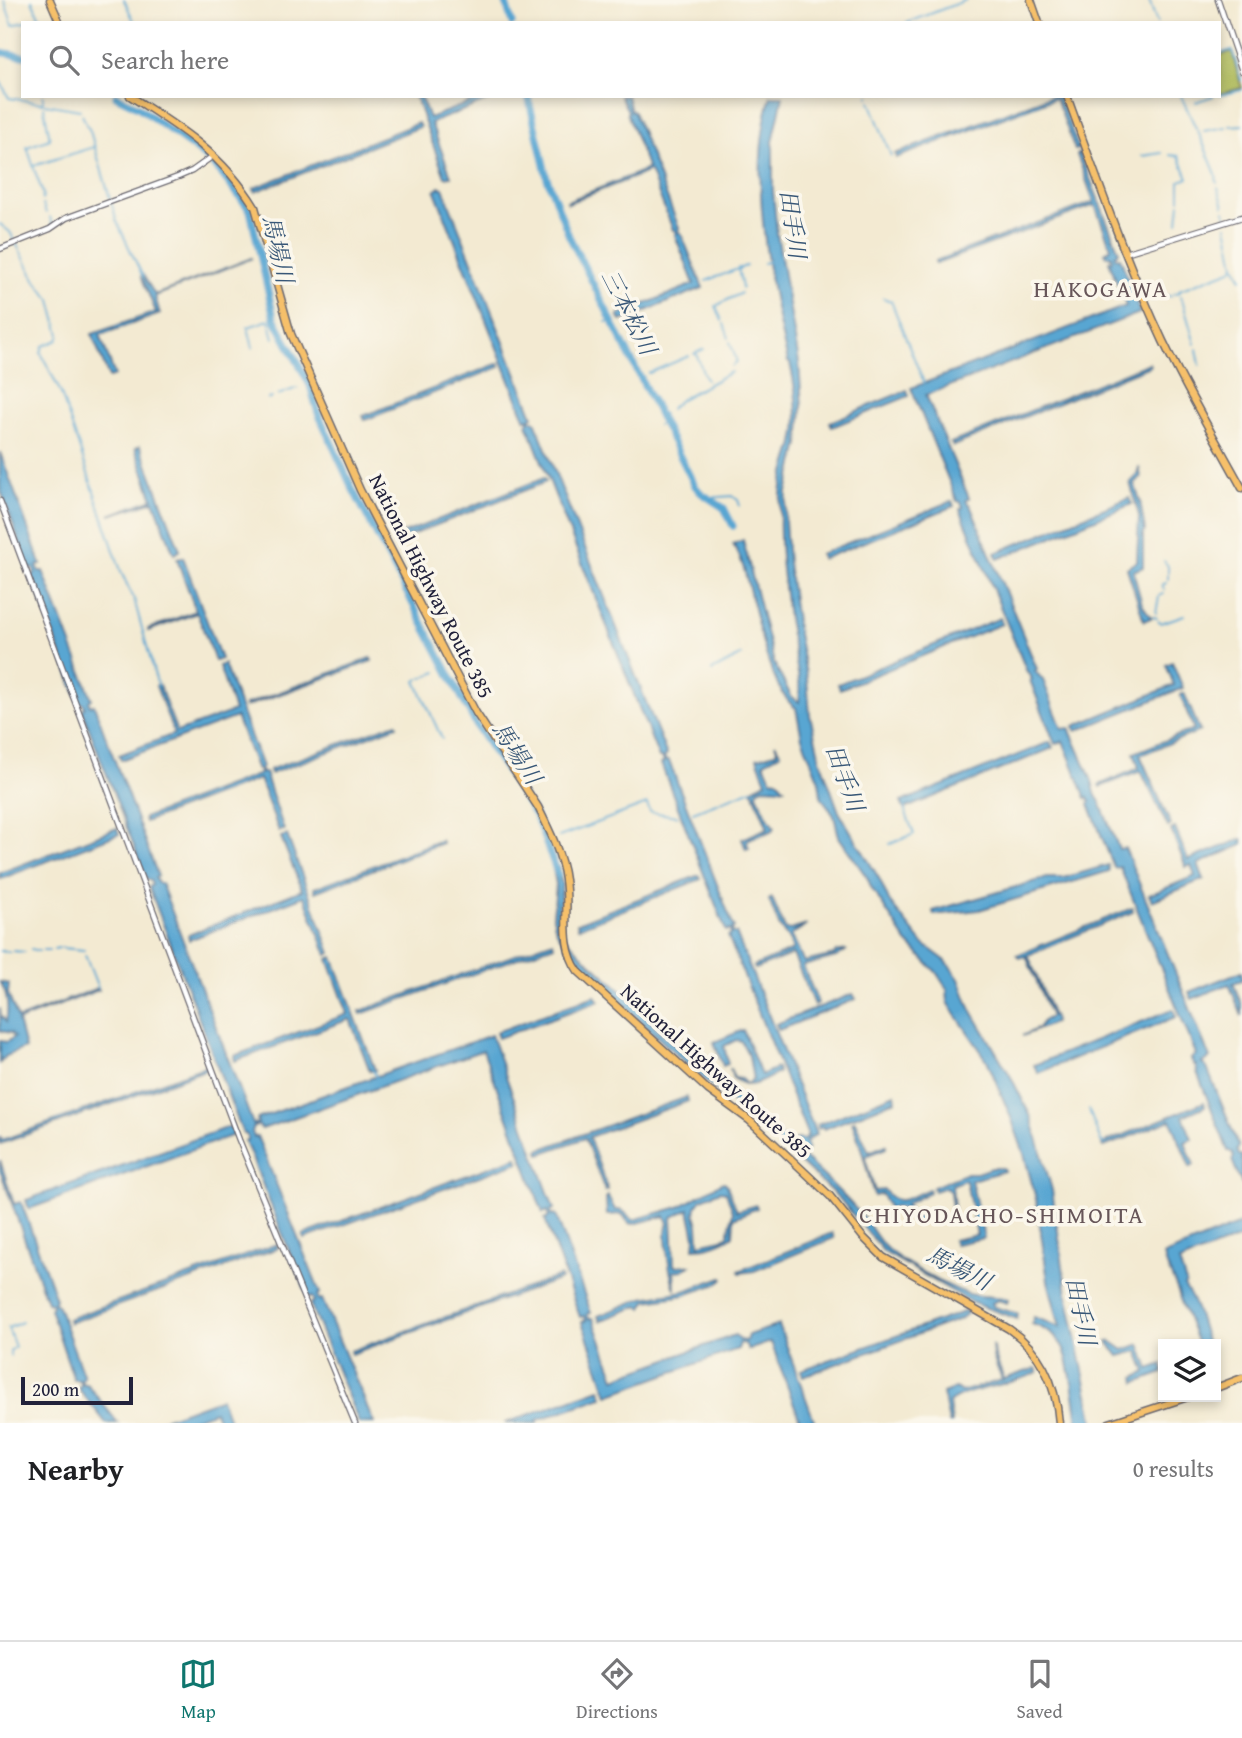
<!DOCTYPE html>
<html lang="en">
<head>
<meta charset="utf-8">
<style>
  :root { --surface:#fff; --page:#f2f2f2; --text:#202124; --muted:#757577; --line:#e0e0e0; --accent:#0f766e }
  body { margin:0; font-family:"Gentium Book Plus","Noto Serif JP",serif; background:var(--page); color:var(--text) }
  .controls { position:absolute; right:21px; bottom:21px; display:grid; overflow:hidden; border-radius:0px; box-shadow:0 4px 10px #0003 }
  .controls button { width:63px; height:63px; display:grid; place-items:center; padding:0; border:0; border-bottom:2px solid var(--line); background:var(--surface); color:var(--text); font:35px sans-serif }
  .scale { position:absolute; left:21px; bottom:18px; width:112px; box-sizing:border-box; padding-left:7px; border:4px solid #22223b; border-top:0; font-size:19px; line-height:24px; white-space:nowrap; color:#22223b; -webkit-text-stroke:5px #fbf7ec; paint-order:stroke }
  .list { margin:0; padding:0; list-style:none }
  h2 { display:flex; justify-content:space-between; align-items:center; height:91px; margin:0; padding:0 28px; font-size:30px }
  h2 small { font-size:23px; font-weight:400; color:var(--muted) }
  .icon { flex:none; width:38px; height:38px; fill:none; stroke:currentColor; stroke-width:2; stroke-linecap:round; stroke-linejoin:round }
  .map { position:relative; flex:none; width:1242px; height:1423px; overflow:hidden }
  .search { position:absolute; background:var(--surface); box-shadow:0 4px 10px #0003; left:21px; right:21px; top:21px; height:77px; display:flex; align-items:center; gap:18px; box-sizing:border-box; padding:0 24px; border-radius:0px; color:var(--muted); font-size:26px }
  .sheet { height:217px; background:var(--surface) }
  nav { display:flex; justify-content:space-around; align-items:center; box-sizing:border-box; height:98px; border-top:2px solid var(--line); background:var(--surface); font-size:19px; color:var(--muted) }
  nav a { display:grid; justify-items:center; gap:4px }
  nav .on { color:var(--accent) }
  .map>svg:first-child { display:block }
</style>
</head>
<body>
<div class="map">
<svg width="1242" height="1423" viewBox="0 0 1242 1423">
  <rect width="100%" height="100%" fill="#fbf7ec"/>
  <filter id="ink" filterUnits="userSpaceOnUse"><feTurbulence type="fractalNoise" baseFrequency=".0143" numOctaves="2"/><feDisplacementMap in="SourceGraphic" scale="14" xChannelSelector="R" yChannelSelector="G"/><feConvolveMatrix kernelMatrix="1 2 1 2 8 2 1 2 1" color-interpolation-filters="sRGB"/></filter>
  <filter id="wash" filterUnits="userSpaceOnUse"><feTurbulence type="fractalNoise" baseFrequency=".00686" numOctaves="4" result="noise"/><feDisplacementMap in="SourceGraphic" scale="28" xChannelSelector="R" yChannelSelector="G"/><feGaussianBlur stdDeviation="1.57" result="paint"/><feColorMatrix in="noise" values="0 0 0 0 0 0 0 0 0 0 0 0 0 0 0 0 0 1.4 0 .05"/><feComposite in="paint" operator="in"/></filter>
  <g filter="url(#wash)">
    <rect width="100%" height="100%" fill="#f3ead2"/>
    <!-- green -->
    <polygon fill="#aeba5c" stroke="#686e4c" stroke-width="2" points="1232,51 1242,88 1219,94 1219,56"/>
    <!-- water -->
    <g fill="#59a6d2" stroke="#3e6486" stroke-width="2" fill-rule="evenodd">
      <polygon points="415,96 420,96 429,118 487,96 499,96 431,123 451,176 445,177"/>
      <polygon points="620,96 627,96 631,111 633,110 679,228 678,233 681,233 703,288 621,321 618,315 694,284 675,235 675,230 673,230 650,171 568,203 567,201 648,169 627,113 628,111"/>
      <path d="M771,96H783L773,142V191L777,234L799,362L802,407L799,444L787,492L785,521L788,563L797,629L807,679L810,715L820,759L839,812L880,880L889,901L922,943L946,961L959,979L970,1008L1011,1077L1031,1117L1052,1190L1067,1294L1094,1423H1078C1076,1408 1069,1359 1063,1347C1056,1335 1044,1328 1032,1324L1034,1317L1060,1327L1048,1281L1036,1199L1024,1154L1012,1120L987,1060L954,1012L948,1002L947,989L936,972L906,941L871,887L868,879L839,837L834,816L821,796L819,781L802,738L796,708C766,688 754,598 742,563C740,556 736,550 733,544L743,540L774,663L791,696L799,702C802,679 793,654 790,629C783,585 777,540 781,495C782,476 789,461 794,443C800,417 796,389 790,363L788,362C770,288 747,169 771,96Z"/>
      <polygon points="1051,96 1059,96 1079,149 1075,150 1056,98 896,158 895,154"/>
      <polygon points="418,123 420,127 255,192 254,188"/>
      <path d="M1080,153L1119,252L1115,255L1116,258L1120,257L1140,313L926,395L969,498L966,500L968,504L970,505L1037,669L1035,671L1043,680L1062,729L1069,728C1076,745 1085,763 1092,781C1095,790 1094,796 1099,800L1119,849L1125,848L1210,1058L1202,1063L1207,1068L1239,1147L1237,1150L1239,1155H1242V1185L1232,1160L1234,1157L1232,1152L1228,1151L1197,1072L1196,1065H1194L1191,1059L1196,1054L1120,867L1114,868L1089,804L1090,802L1088,797L1086,798L1063,741L1055,744L1030,680L1032,679L1029,673L1027,672L960,509L963,507L961,502L957,501L911,388L1126,306L1109,261L1112,260L1111,256H1107L1105,253L1111,248L1095,205L936,264L935,261L1094,202L1077,155Z"/>
      <path d="M440,187L443,188L533,416L530,418L532,421H535L667,755L664,757L666,761H669L734,928L732,929L733,933H736L816,1134L806,1142L808,1148L802,1156C823,1175 844,1195 863,1217C871,1227 877,1239 886,1248C901,1262 946,1286 966,1293C980,1298 994,1295 1008,1299L1007,1303L998,1300L992,1303L994,1307L1018,1314L1017,1319L973,1303L884,1252L840,1199L747,1114L705,1081L641,1022L567,947L556,930L553,917L556,884L553,868L558,867L562,884L558,917L563,935L584,957L619,988L660,1032L707,1076L746,1105L790,1145L796,1139L804,1140L808,1136L728,936L731,934L730,930L726,931L661,764L664,762L662,758H659L527,424L529,422L528,418L525,419L435,191Z"/>
      <polygon points="252,258 155,296 160,314 100,335 115,376 109,378 92,334 156,312 141,276 143,275 155,295"/>
      <polygon points="499,363 500,367 365,420 363,416"/>
      <polygon points="1149,363 1150,366 953,446 951,443"/>
      <polygon points="907,390 909,396 832,427 830,422"/>
      <polygon points="140,446 180,550 174,554 154,501 110,515 153,499 135,448"/>
      <polygon points="0,452 41,564 37,566 39,571 43,571 92,699 89,701 90,706 94,705 158,876 155,878 158,883 161,883 253,1124 258,1123 257,1119 491,1035 554,1209 550,1211 552,1216 556,1215 591,1313 587,1314 589,1319 593,1318 615,1378 735,1335 740,1340 746,1341 748,1335 779,1325 815,1423 801,1423 771,1342 748,1350 745,1344 740,1343 738,1349 608,1395 582,1322 586,1320 584,1316 580,1317 545,1219 549,1217 547,1211 543,1213 483,1050 262,1129 258,1125 254,1126 252,1132 254,1137 257,1136 320,1293 317,1295 319,1300 322,1299 374,1423 359,1423 310,1304 314,1301 312,1297 308,1297 245,1141 248,1139 246,1134 243,1134 149,887 152,885 150,880 147,880 82,710 85,707 83,703 79,703 32,576 35,573 33,568 29,569 0,488"/>
      <polygon points="1139,467 1141,477 1134,483 1140,501 1145,531 1143,534 1143,567 1133,571 1142,604 1150,616 1153,617 1144,621 1127,568 1137,561 1139,516 1130,482 1137,475"/>
      <polygon points="544,478 546,482 396,541 394,537"/>
      <polygon points="1129,498 1132,504 998,559 995,553"/>
      <polygon points="952,501 954,506 822,559 820,554"/>
      <polygon points="183,557 221,659 215,661 197,613 148,631 148,629 196,611 177,559"/>
      <polygon points="1000,618 1002,624 840,689 838,684"/>
      <polygon points="371,658 372,661 245,707 245,705"/>
      <polygon points="1172,662 1183,688 1076,731 1074,726 1174,685 1166,665"/>
      <polygon points="224,664 262,767 260,769 262,773 265,773 284,830 279,831 259,779 145,822 144,818 260,774 259,770 257,770 236,717 121,760 119,755 174,734 156,686 159,685 177,732 234,711 219,666"/>
      <polygon points="1184,693 1200,731 1140,755 1171,825 1168,827 1141,771 1100,787 1099,785 1139,768 1134,753 1194,729 1180,695"/>
      <polygon points="396,723 397,726 270,774 269,770"/>
      <polygon points="1050,742 1053,748 904,809 901,802"/>
      <path d="M775,743L781,753L764,762V764L771,779L778,780L784,788L763,787L758,790L757,794C762,803 768,821 775,827L772,831L749,839L747,843L749,848L746,849L742,839L768,828L752,789L766,782L757,758L775,753L777,750Z"/>
      <polygon points="117,828 119,834 0,879 0,873"/>
      <polygon points="1175,828 1188,860 1242,839 1242,845 1198,864 1204,879 1152,901 1149,895 1195,876 1191,865 1186,867 1171,830"/>
      <polygon points="287,835 331,953 327,955 304,896 189,940 188,935 302,890 281,837"/>
      <polygon points="441,840 442,843 315,892 314,888"/>
      <polygon points="1108,865 1109,871 979,910 934,915 933,911 1047,878 1064,878"/>
      <polygon points="699,875 701,879 578,928 577,923"/>
      <polygon points="772,898 785,929 790,930 807,925 791,935 804,962 834,955 836,952 847,950 836,957 803,966 818,1003 814,1005 793,954 755,969 754,966 793,950 790,940 780,928 769,900"/>
      <polygon points="1132,908 1133,912 1028,955 1055,1021 1054,1023 1022,1036 1037,1029 1044,1020 1051,1017 1026,956 1019,958 1017,955"/>
      <polygon points="553,941 554,945 361,1014 360,1011"/>
      <polygon points="333,957 375,1070 370,1071 350,1019 235,1061 234,1056 348,1014 328,959"/>
      <polygon points="1242,971 1242,980 1233,983 1242,1005 1242,1016 1229,984 1192,999 1189,992"/>
      <path d="M0,982L9,984L8,994L18,1019L98,988L99,990L18,1021L25,1048L6,1056L0,1063V1041L7,1042L14,1037L11,1033L0,1031V1008L1,1016L6,1022C9,1008 7,991 0,982Z"/>
      <polygon points="853,994 856,999 779,1030 776,1024"/>
      <polygon points="595,996 599,1001 498,1038 496,1032"/>
      <polygon points="1173,1009 1176,1017 1038,1073 1034,1065"/>
      <path d="M743,1030L761,1075L777,1068L778,1073C769,1077 753,1088 744,1084C740,1082 737,1080 733,1079L730,1068L734,1078L741,1079L746,1084L753,1080L749,1056L741,1041L736,1040L724,1046L728,1064L723,1066L714,1042Z"/>
      <polygon points="207,1066 208,1069 0,1144 0,1136 2,1140"/>
      <polygon points="895,1094 896,1100 824,1129 823,1127 818,1129 817,1125"/>
      <polygon points="687,1097 688,1101 589,1137 608,1190 605,1191 585,1138 540,1154 539,1150"/>
      <polygon points="1204,1102 1205,1106 1183,1116 1192,1139 1185,1142 1194,1165 1190,1167 1171,1120 1104,1147 1102,1144"/>
      <path d="M855,1121L869,1152L886,1145V1148L866,1156L865,1158L875,1191L884,1190C899,1209 909,1197 929,1189L930,1192L906,1204L913,1217L921,1218L923,1221L915,1225L904,1208L894,1206L889,1209L882,1194L874,1196C867,1170 862,1146 852,1122Z"/>
      <polygon points="231,1126 234,1135 29,1209 26,1200"/>
      <polygon points="517,1157 519,1162 304,1239 303,1235"/>
      <polygon points="0,1160 14,1204 21,1202 56,1299 53,1302 58,1306 84,1377 81,1380 83,1384 87,1384 118,1423 106,1423 78,1388 81,1385 79,1380 74,1380 50,1309 52,1306 51,1303 47,1302 0,1170"/>
      <polygon points="991,1168 1003,1168 1004,1171 971,1180 984,1238 955,1244 953,1240 977,1235 966,1181 964,1180 952,1185 954,1208 952,1207 950,1192 946,1187 934,1191 933,1187 967,1173 977,1173"/>
      <path d="M723,1182L726,1183L737,1211L756,1205L757,1208L734,1218L733,1235C723,1243 707,1248 694,1248L695,1237L689,1209L672,1217L674,1266L692,1265L683,1270L674,1271L675,1289C670,1276 663,1235 668,1223L665,1216L633,1224L629,1223L622,1214L607,1215L606,1198L608,1196L615,1210H622L633,1220L679,1207ZM720,1191L726,1192L733,1212L728,1235L722,1239L699,1244L698,1225L695,1214L696,1207L702,1199Z"/>
      <path d="M1242,1223V1237L1179,1262L1186,1283L1184,1286C1196,1302 1201,1324 1207,1344H1198L1180,1299C1178,1285 1167,1272 1164,1255Z"/>
      <polygon points="832,1233 834,1238 754,1271 740,1273 739,1271"/>
      <polygon points="277,1244 278,1248 69,1323 68,1319"/>
      <polygon points="560,1276 561,1279 351,1354 350,1351"/>
      <polygon points="722,1277 723,1279 714,1285 685,1295 647,1301 643,1308 638,1306 600,1321 598,1316 643,1298 684,1291"/>
      <polygon points="966,1311 968,1313 960,1319 803,1376 801,1370"/>
      <polygon points="1111,1341 1124,1350 1140,1344 1149,1369 1163,1364 1163,1373 1136,1383 1135,1378 1146,1372 1138,1351 1119,1356 1108,1342"/>
      <path d="M992,1346L994,1347L995,1356L1004,1379L1036,1368L1038,1372C1015,1385 966,1388 949,1403L952,1423H949L943,1393L956,1388L961,1392L1002,1380L993,1357Z"/>
      <polygon points="600,1389 603,1397 537,1420 538,1423 505,1423"/>
      <polygon points="221,1398 230,1423 220,1423 215,1411 181,1423 153,1423"/>
    </g>
    <g fill="none" stroke-linecap="round" stroke-linejoin="round">
      <!-- stream -->
      <g stroke="#59a6d2" stroke-width="2">
        <polyline points="4,0 13,25 40,18"/>
        <polyline points="32,0 42,23"/>
        <polyline points="124,0 135,23"/>
        <polyline points="1149,0 1157,23"/>
        <polyline points="907,23 966,0"/>
        <polyline points="1219,54 1232,50 1241,80"/>
        <polyline points="0,81 9,98 43,103 43,96"/>
        <polyline points="1219,95 1242,90"/>
        <polyline points="869,96 869,97"/>
        <polyline points="1181,96 1196,128"/>
        <polyline points="870,101 891,156"/>
        <polyline points="1196,102 1213,96"/>
        <polyline points="45,104 80,110"/>
        <polyline points="82,115 90,131 117,222 143,277"/>
        <polyline points="1230,126 1242,125"/>
        <polyline points="1198,131 1216,174 1217,183"/>
        <polyline points="1204,131 1226,127"/>
        <polyline points="1170,155 1179,156 1188,178 1180,181 1180,199"/>
        <polyline points="1142,156 1162,153"/>
        <polyline points="33,165 27,147 50,139 44,107"/>
        <polyline points="1218,188 1224,206"/>
        <polyline points="42,200 43,194 33,166 94,147"/>
        <polyline points="43,205 46,213"/>
        <polyline points="1225,211 1226,219"/>
        <polyline points="50,217 52,225"/>
        <polyline points="1178,222 1180,203"/>
        <polyline points="0,224 10,232 36,281 51,300 60,335 58,340 43,346 41,353 60,391 122,574 134,599 158,687"/>
        <polyline points="1227,226 1235,265 1242,279"/>
        <polyline points="763,263 771,261"/>
        <polyline points="738,268 742,288"/>
        <polyline points="706,281 746,266"/>
        <polyline points="1174,294 1180,292 1179,290 1231,270 1235,265"/>
        <polyline points="1181,296 1195,344"/>
        <polyline points="883,298 891,301 924,383"/>
        <polyline points="1152,300 1159,296 1171,296"/>
        <polyline points="722,321 716,306 741,293"/>
        <polyline points="606,322 612,322"/>
        <polyline points="724,324 729,338"/>
        <polyline points="730,342 737,362 732,366"/>
        <polyline points="253,348 248,327 269,320 274,338"/>
        <polyline points="1197,349 1200,365"/>
        <polyline points="696,353 706,380"/>
        <polyline points="694,354 704,349"/>
        <polyline points="649,373 689,356"/>
        <polyline points="641,378 644,376"/>
        <polyline points="278,395 297,388"/>
        <polyline points="268,399 272,398"/>
        <polyline points="670,409 681,399 731,372"/>
        <polyline points="660,416 663,414"/>
        <polyline points="658,425 663,422"/>
        <polyline points="708,498 732,496 738,500 740,506"/>
        <polyline points="1164,561 1168,566 1168,579"/>
        <polyline points="1164,590 1162,585 1166,583"/>
        <polyline points="1156,613 1159,596 1163,594"/>
        <polyline points="1153,617 1157,618"/>
        <polyline points="1158,621 1161,623 1184,615"/>
        <polyline points="712,671 742,655"/>
        <polyline points="422,678 437,672"/>
        <polyline points="419,679 416,681 442,739"/>
        <polyline points="693,812 752,789"/>
        <polyline points="559,837 647,804 650,812 677,816"/>
        <polyline points="890,844 914,834 904,808"/>
        <polyline points="62,948 84,950"/>
        <polyline points="31,949 39,951"/>
        <polyline points="54,949 59,948"/>
        <polyline points="43,950 49,950"/>
        <polyline points="0,951 10,952"/>
        <polyline points="13,951 25,952"/>
        <polyline points="85,955 98,988"/>
        <polyline points="373,1070 376,1077"/>
        <polyline points="1089,1110 1100,1140 1104,1144"/>
        <polyline points="10,1356 10,1351 15,1347 8,1328 22,1322"/>
      </g>
      <!-- river -->
      <g stroke="#59a6d2" stroke-width="7">
        <polyline points="505,0 512,23"/>
        <polyline points="0,52 23,56"/>
        <polyline points="116,96 138,107 212,162 250,210 274,318 310,385 318,413 352,488 477,727 536,817 558,875"/>
        <polyline points="528,96 547,178 569,236 695,486 701,493 724,508 733,526"/>
      </g>
    </g>
  </g>
  <g filter="url(#ink)">
    <g fill="none" stroke-linecap="round" stroke-linejoin="round">
      <defs>
        <g id="tertiary">
          <polyline points="1218,0 1242,71"/>
          <polyline points="0,249 50,229 66,218 178,177 192,171 213,156"/>
          <polyline points="1125,253 1242,217"/>
          <polyline points="0,501 239,1140 355,1423"/>
        </g>
        <g id="trunk">
          <polyline points="50,0 60,23"/>
          <polyline points="1031,0 1039,23"/>
          <path d="M130,96C181,128 223,155 255,207L291,334L360,490L476,713L538,807C549,829 562,855 565,880C570,911 559,944 578,971L708,1090L749,1120L793,1161L830,1196L862,1236L883,1257L1009,1329C1042,1352 1056,1384 1059,1423"/>
          <path d="M1067,96C1097,179 1126,262 1163,341C1187,391 1215,439 1242,488"/>
          <polyline points="1216,1388 1242,1378"/>
          <polyline points="1109,1423 1188,1397"/>
        </g>
      </defs>
      <!-- tertiary casing -->
      <use href="#tertiary" stroke="#6b6870" stroke-width="7"/>
      <!-- trunk casing -->
      <use href="#trunk" stroke="#6b6870" stroke-width="9"/>
      <!-- tertiary -->
      <use href="#tertiary" stroke="#fff" stroke-width="4.5"/>
      <!-- trunk -->
      <use href="#trunk" stroke="#f6c06b" stroke-width="6"/>
    </g>
  </g>
  <g text-anchor="middle" stroke-width="7" stroke-linejoin="round" paint-order="stroke">
    <!-- street labels -->
    <g font-size="21" fill="#22223b" stroke="#fbf7ec">
      <text transform="translate(431 586) rotate(63)" y="7">National Highway Route 385</text>
      <text transform="translate(716 1071) rotate(42)" y="7">National Highway Route 385</text>
    </g>
    <!-- water labels -->
    <g font-size="23" font-style="italic" fill="#385777" stroke="#fbf7ec">
      <text transform="translate(793 224) rotate(82)" y="8">田手川</text>
      <text transform="translate(278 249) rotate(77)" y="8">馬場川</text>
      <text transform="translate(629 312) rotate(63)" y="8">三本松川</text>
      <text transform="translate(517 753) rotate(57)" y="8">馬場川</text>
      <text transform="translate(845 778) rotate(70)" y="8">田手川</text>
      <text transform="translate(959 1268) rotate(27)" y="8">馬場川</text>
      <text transform="translate(1081 1311) rotate(78)" y="8">田手川</text>
    </g>
    <!-- quarter labels -->
    <g font-size="24" letter-spacing="2" fill="#675659" stroke="#fbf7ec">
      <text x="1101" y="297">HAKOGAWA</text>
      <text x="1002" y="1223">CHIYODACHO-SHIMOITA</text>
    </g>
  </g>
</svg>
<div class="controls">
<button><svg class="icon" aria-label="layers" viewBox="0 0 24 24"><path d="M12 4l9 5-9 5-9-5zM3 14l9 5 9-5"/></svg></button>
</div>
<div class="scale">200 m</div>
<div class="search"><svg class="icon" aria-label="search" viewBox="0 0 24 24"><circle cx="10" cy="10" r="6"/><path d="M15 15l6 6"/></svg>Search here</div>
</div>
<section class="sheet">
<h2>Nearby<small>0 results</small></h2>
<ul class="list">
</ul>
</section>
<nav>
<a class="on"><svg class="icon" aria-label="map" viewBox="0 0 24 24"><path d="M3 6l6-2 6 2 6-2v14l-6 2-6-2-6 2zM9 4v14M15 6v14"/></svg>Map</a>
<a><svg class="icon" aria-label="directions" viewBox="0 0 24 24"><path d="M12 3l9 9-9 9-9-9zM9 14v-3h6M13 9l2 2-2 2"/></svg>Directions</a>
<a><svg class="icon" aria-label="saved" viewBox="0 0 24 24"><path d="M7 4h10v16l-5-4-5 4z"/></svg>Saved</a>
</nav>
</body>
</html>
